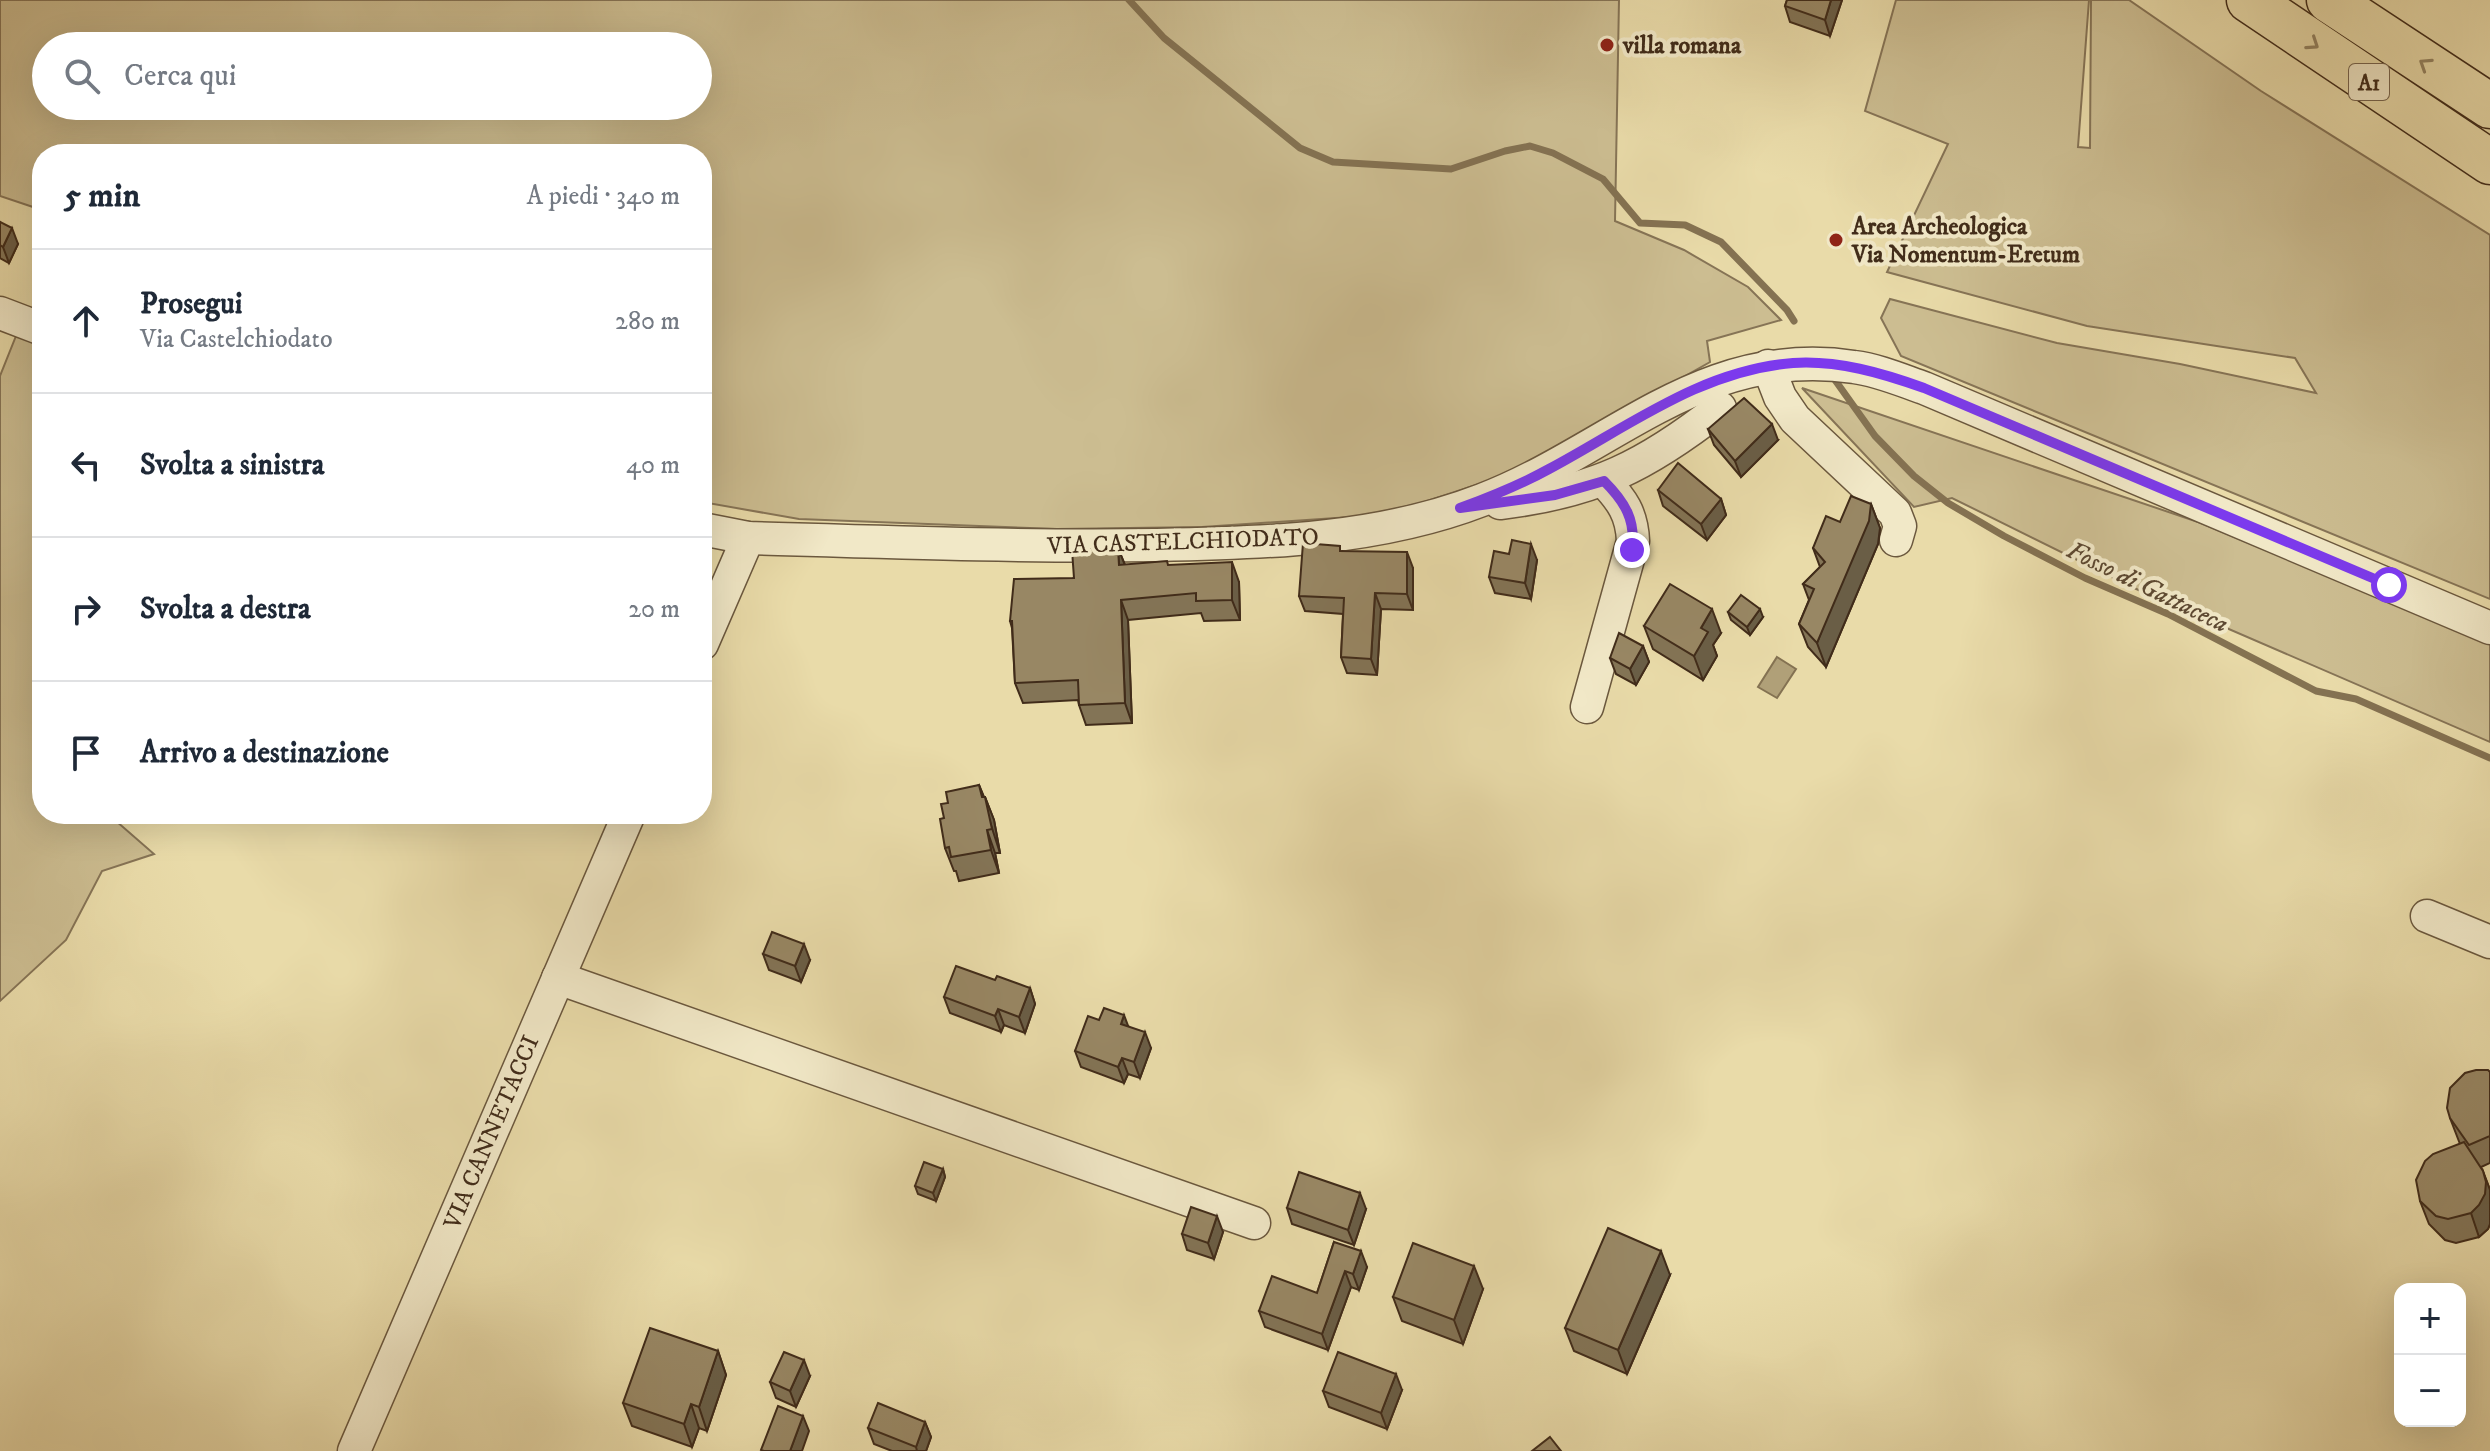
<!DOCTYPE html>
<html lang="it">
<head>
<meta charset="utf-8">
<style>
  :root { --surface:#fff; --page:#f2f2f3; --text:#1f2937; --muted:#747a83; --line:#e0e1e3 }
  body { margin:0; font-family:"IM FELL DW Pica",serif; background:var(--page); color:var(--text) }
  .controls { position:absolute; right:24px; bottom:24px; display:grid; overflow:hidden; border-radius:16px; box-shadow:0 8px 32px #0002 }
  .controls button { width:72px; height:72px; display:grid; place-items:center; padding:0; border:0; border-bottom:2px solid var(--line); background:var(--surface); color:var(--text); font:40px sans-serif }
  .stop { position:absolute; width:24px; height:24px; margin:-18px; border:6px solid #7c3aed; border-radius:50%; background:#fff }
  .stop.end { background:#7c3aed; border-color:#fff; box-shadow:0 2px 8px #0008 }
  .list { margin:0; padding:0; list-style:none }
  h2 { display:flex; justify-content:space-between; align-items:center; height:104px; margin:0; padding:0 32px; font-size:34px }
  h2 small { font-size:26px; font-weight:400; color:var(--muted) }
  .list li { display:grid; grid-template-columns:52px 1fr auto; gap:24px; align-items:center; box-sizing:border-box; height:144px; padding:0 32px; border-top:2px solid var(--line) }
  .list b { display:block; font-size:30px; white-space:nowrap }
  .list p { margin:0; font-size:26px; white-space:nowrap; color:var(--muted) }
  .list em { font-size:26px; font-style:normal; color:var(--muted) }
  .icon { flex:none; width:44px; height:44px; fill:none; stroke:currentColor; stroke-width:2; stroke-linecap:round; stroke-linejoin:round }
  .map { position:relative; flex:none; width:2490px; height:1451px; overflow:hidden }
  .search { position:absolute; background:var(--surface); box-shadow:0 8px 32px #0002; left:32px; top:32px; width:680px; height:88px; display:flex; align-items:center; gap:20px; box-sizing:border-box; padding:0 28px; border-radius:44px; color:var(--muted); font-size:30px }
  .panel { position:absolute; background:var(--surface); box-shadow:0 8px 32px #0002; left:32px; top:144px; width:680px; height:680px; border-radius:32px }
  .map>svg:first-child { display:block }
</style>
</head>
<body>
<div class="map">
<svg width="2490" height="1451" viewBox="0 0 2490 1451">
  <rect width="100%" height="100%" fill="#e9dba9"/>
  <filter id="stains"><feTurbulence type="fractalNoise" baseFrequency=".0025" numOctaves="4"/><feColorMatrix values="0 0 0 0 .2 0 0 0 0 .09 0 0 0 0 .02 0 0 0 .5 -.17"/></filter>
  <radialGradient id="worn" r=".72"><stop offset=".6" stop-color="#630" stop-opacity="0"/><stop offset="1" stop-color="#630" stop-opacity=".3"/></radialGradient>
  <!-- green -->
  <g fill="#ccbd91" stroke="#867456" stroke-width="2" fill-rule="evenodd">
    <path d="M0,0H1619L1615,221L1684,250L1748,287L1781,320L1707,341L1710,362L1513,473L1421,503L1365,516L1202,527L1057,529L799,519L702,502V154H42V210L0,196ZM46,46H698V106H46Z"/>
    <polygon points="1896,0 2089,0 2078,147 2090,148 2091,0 2129,0 2261,91 2490,235 2490,599 1901,356 1881,318 1890,299 2057,343 2180,364 2316,393 2295,358 2087,326 1887,272 1948,144 1865,111"/>
    <polygon points="18,331 42,340 42,814 108,814 154,854 102,871 66,940 0,1001 0,376"/>
    <polygon points="1802,388 2201,523 2490,644 2490,742 2134,588 1952,498 1914,507"/>
  </g>
  <!-- water -->
  <polygon fill="#b0a078" stroke="#847252" stroke-width="2" points="1777,657 1796,669 1777,698 1758,687"/>
  <g fill="none" stroke-linecap="round" stroke-linejoin="round">
    <!-- stream -->
    <g stroke="#847252" stroke-width="7">
      <polyline points="1129,0 1164,38 1300,148 1333,162 1451,169 1505,151 1530,146 1553,153 1603,179 1640,223 1685,225 1721,242 1787,310 1794,321"/>
      <polyline points="1835,380 1875,436 1914,476 1948,503 2004,536 2085,578 2168,614 2316,691 2356,699 2490,758"/>
    </g>
    <defs>
      <g id="minor">
        <polyline points="0,313 42,329"/>
        <polyline points="1768,366 1780,397 1795,419 1895,513 1900,526 1896,540"/>
        <path d="M1500,503C1594,492 1646,466 1720,408"/>
        <path d="M702,529L748,538C884,542 1021,547 1157,545C1266,543 1379,540 1482,500C1612,450 1702,344 1854,367C1878,370 1901,380 1924,388L2490,628"/>
        <polyline points="702,644 748,538"/>
        <path d="M1587,707L1633,541C1632,514 1622,500 1604,481"/>
        <polyline points="2427,916 2490,942"/>
        <polyline points="558,978 1254,1223"/>
        <polyline points="354,1451 629,814"/>
      </g>
      <g id="highway">
        <polyline points="2249,0 2490,162"/>
        <polyline points="2329,0 2490,106"/>
      </g>
    </defs>
    <!-- minor casing -->
    <use href="#minor" stroke="#6b583e" stroke-width="35"/>
    <!-- highway casing -->
    <use href="#highway" stroke="#412c1a" stroke-width="47"/>
    <!-- minor -->
    <use href="#minor" stroke="#f1e8c7" stroke-width="32"/>
    <!-- highway -->
    <use href="#highway" stroke="#e9dba9" stroke-width="44"/>
  </g>
  <!-- wall -->
  <g fill="#837456" stroke="#412c1a" stroke-width="2">
    <polygon points="1787,0 1842,0 1830,36 1790,22 1785,6"/>
    <polygon points="0,222 18,244 9,263 0,258"/>
    <polygon points="1708,429 1778,440 1741,477 1714,445"/>
    <polygon points="1658,490 1721,499 1726,515 1707,540 1663,506"/>
    <polygon points="1871,504 1880,528 1878,544 1826,667 1808,647 1799,624 1809,600 1803,584 1820,567 1813,548 1840,522"/>
    <polygon points="1118,548 1125,565 1169,565 1239,582 1240,620 1204,621 1201,613 1128,620 1132,723 1086,725 1079,705 1078,700 1023,703 1015,683 1012,628 1010,621"/>
    <polygon points="1342,551 1413,568 1413,610 1381,609 1377,675 1347,673 1341,657 1343,614 1305,611 1299,596"/>
    <polygon points="1509,554 1537,560 1531,599 1495,593 1489,577"/>
    <polygon points="1728,612 1763,617 1750,635 1731,620"/>
    <polygon points="1644,626 1721,633 1713,645 1717,656 1703,680 1653,649"/>
    <polygon points="1643,646 1649,662 1636,685 1616,674 1610,658"/>
    <polygon points="979,785 984,797 985,797 994,820 1000,853 995,853 999,873 959,881 956,871 954,871 945,848 944,818 948,803"/>
    <polygon points="763,954 810,960 801,982 769,970"/>
    <polygon points="995,980 1030,988 1035,1004 1025,1033 1004,1025 1001,1032 950,1013 944,997"/>
    <polygon points="1099,1020 1128,1026 1151,1048 1140,1078 1128,1074 1124,1083 1081,1067 1075,1051"/>
    <polygon points="2490,1072 2490,1163 2481,1167 2490,1190 2490,1224 2488,1229 2479,1237 2456,1243 2445,1240 2429,1224 2420,1201 2460,1144 2450,1118"/>
    <polygon points="943,1169 945,1177 936,1201 918,1194 915,1186"/>
    <polygon points="1287,1208 1366,1209 1354,1245 1292,1224"/>
    <polygon points="1223,1232 1214,1259 1187,1250 1182,1234"/>
    <polygon points="1334,1242 1367,1267 1359,1290 1351,1287 1328,1350 1265,1327 1259,1311 1317,1293"/>
    <polygon points="1670,1275 1627,1374 1574,1351 1565,1328"/>
    <polygon points="1483,1289 1463,1344 1402,1321 1393,1297"/>
    <polygon points="718,1351 726,1375 707,1431 699,1428 692,1447 632,1426 623,1403"/>
    <polygon points="810,1376 796,1407 776,1398 770,1382"/>
    <polygon points="1402,1390 1387,1429 1329,1407 1323,1391"/>
    <polygon points="925,1422 931,1437 926,1451 892,1451 874,1444 868,1428"/>
  </g>
  <!-- shaded-wall -->
  <g fill="#6a5e46" stroke="#412c1a" stroke-width="2">
    <polygon points="1831,0 1842,0 1830,36 1825,20"/>
    <polygon points="12,228 18,244 9,263 3,247"/>
    <polygon points="1772,424 1778,440 1741,477 1735,461"/>
    <polygon points="1721,499 1726,515 1707,540 1701,524"/>
    <polygon points="1871,504 1880,528 1878,544 1826,667 1817,643"/>
    <polygon points="1531,544 1537,560 1531,599 1525,583"/>
    <polygon points="1118,548 1126,568 1119,565"/>
    <polygon points="1407,552 1413,568 1413,610 1407,594"/>
    <polygon points="1232,562 1239,582 1240,620 1232,600"/>
    <polygon points="1375,593 1381,609 1377,675 1371,659"/>
    <polygon points="1121,600 1128,620 1132,723 1125,703"/>
    <polygon points="1712,609 1721,633 1713,645 1717,656 1703,680 1694,656 1701,628"/>
    <polygon points="1760,609 1763,617 1750,635 1747,627"/>
    <polygon points="1643,646 1649,662 1636,685 1630,669"/>
    <polygon points="979,785 988,808 985,797 994,820 1000,853 982,797"/>
    <polygon points="987,830 995,853 999,873 991,850"/>
    <polygon points="804,944 810,960 801,982 795,966"/>
    <polygon points="1030,988 1035,1004 1025,1033 1019,1017"/>
    <polygon points="998,1009 1004,1025 1001,1032 995,1016"/>
    <polygon points="1124,1015 1130,1031 1121,1024"/>
    <polygon points="1145,1032 1151,1048 1140,1078 1134,1062"/>
    <polygon points="1122,1058 1128,1074 1124,1083 1118,1067"/>
    <polygon points="943,1169 945,1177 936,1201 933,1193"/>
    <polygon points="2483,1171 2490,1190 2490,1224 2488,1229 2479,1237 2471,1213"/>
    <polygon points="1360,1193 1366,1209 1354,1245 1348,1230"/>
    <polygon points="1217,1216 1223,1232 1214,1259 1208,1243"/>
    <polygon points="1361,1251 1367,1267 1359,1290 1353,1274"/>
    <polygon points="1661,1251 1670,1275 1627,1374 1618,1350"/>
    <polygon points="1474,1266 1483,1289 1463,1344 1454,1320"/>
    <polygon points="1345,1271 1351,1287 1328,1350 1322,1334"/>
    <polygon points="718,1351 726,1375 707,1431 699,1407"/>
    <polygon points="804,1360 810,1376 796,1407 790,1391"/>
    <polygon points="1396,1374 1402,1390 1387,1429 1381,1413"/>
    <polygon points="691,1404 699,1428 692,1447 684,1424"/>
    <polygon points="803,1416 809,1431 802,1451 790,1451"/>
    <polygon points="925,1422 931,1437 926,1451 917,1451 916,1447"/>
  </g>
  <!-- building -->
  <g fill="#988764" stroke="#412c1a" stroke-width="2">
    <polygon points="1787,0 1831,0 1825,20 1785,6"/>
    <polygon points="0,222 12,228 3,247 0,245"/>
    <polygon points="1744,398 1772,424 1735,461 1708,429"/>
    <polygon points="1678,463 1721,499 1701,524 1658,490"/>
    <polygon points="1851,496 1871,504 1869,521 1817,643 1799,624 1814,589 1803,584 1825,562 1813,548 1826,516 1840,522"/>
    <polygon points="1512,540 1531,544 1525,583 1489,577 1494,551 1509,554"/>
    <polygon points="1303,543 1340,546 1340,551 1407,552 1407,594 1375,593 1371,659 1341,657 1344,598 1299,596"/>
    <polygon points="1118,548 1119,565 1167,561 1168,565 1232,562 1232,600 1196,601 1196,593 1121,600 1125,703 1079,705 1078,680 1015,683 1012,621 1010,621 1014,579 1074,578 1072,550"/>
    <polygon points="1670,584 1712,609 1701,628 1708,632 1694,656 1644,626"/>
    <polygon points="1741,595 1760,609 1747,627 1728,612"/>
    <polygon points="1619,633 1643,646 1630,669 1610,658"/>
    <polygon points="979,785 982,797 985,797 992,829 987,830 991,850 951,857 949,847 945,848 940,819 944,818 941,804 948,803 946,792"/>
    <polygon points="772,932 804,944 795,966 763,954"/>
    <polygon points="956,966 995,980 997,976 1030,988 1019,1017 998,1009 995,1016 944,997"/>
    <polygon points="1104,1008 1124,1015 1121,1024 1145,1032 1134,1062 1122,1058 1118,1067 1075,1051 1088,1016 1099,1020"/>
    <polygon points="2476,1070 2488,1070 2490,1072 2490,1136 2469,1145 2450,1118 2447,1108 2450,1088 2465,1073"/>
    <polygon points="2464,1142 2483,1171 2486,1182 2485,1194 2479,1205 2471,1213 2448,1219 2436,1216 2420,1201 2416,1180 2425,1161 2433,1154"/>
    <polygon points="924,1162 943,1169 933,1193 915,1186"/>
    <polygon points="1299,1172 1360,1193 1348,1230 1287,1208"/>
    <polygon points="1191,1207 1217,1216 1208,1243 1182,1234"/>
    <polygon points="1608,1228 1661,1251 1618,1350 1565,1328"/>
    <polygon points="1334,1242 1361,1251 1353,1274 1345,1271 1322,1334 1259,1311 1272,1276 1317,1293"/>
    <polygon points="1413,1243 1474,1266 1454,1320 1393,1297"/>
    <polygon points="650,1328 718,1351 699,1407 691,1404 684,1424 623,1403"/>
    <polygon points="784,1352 804,1360 790,1391 770,1382"/>
    <polygon points="1338,1352 1396,1374 1381,1413 1323,1391"/>
    <polygon points="878,1403 925,1422 916,1447 868,1428"/>
    <polygon points="778,1406 803,1416 790,1451 764,1451 761,1450"/>
    <polygon points="1550,1437 1561,1451 1532,1451"/>
  </g>
  <!-- one-way arrows -->
  <defs><path id="oneway-chevron" d="M-2-3.5L2.5 0L-2 3.5" fill="none" stroke-width="1.6" stroke-linecap="round" stroke-linejoin="round" transform="scale(2)"/></defs>
  <g stroke="#958462">
    <use href="#oneway-chevron" transform="translate(2313 44) rotate(34)"/>
    <use href="#oneway-chevron" transform="translate(2425 64) rotate(-147)"/>
  </g>
  <g fill="none" stroke-linecap="round" stroke-linejoin="round">
    <!-- route -->
    <path stroke="#7c3aed" stroke-width="10" d="M1632,550C1636,520 1625,502 1604,481L1555,495L1460,508C1490,497 1520,485 1549,469C1628,427 1701,370 1793,363C1838,360 1882,373 1924,388L2389,585"/>
  </g>
  <!-- markers -->
  <g fill="#8f2418" stroke="#f1e8c7" stroke-width="3">
    <circle cx="1607" cy="45" r="8"/>
    <circle cx="1836" cy="240" r="8"/>
  </g>
  <g text-anchor="middle" stroke-width="8" stroke-linejoin="round" paint-order="stroke">
    <!-- shield labels -->
    <rect fill="#f1e8c7" stroke="#76644e" stroke-width="2" x="2349" y="64" width="40" height="36" rx="6"/>
    <g font-size="22" font-weight="bold" fill="#412c1a">
      <text x="2369" y="90">A1</text>
    </g>
    <!-- poi labels -->
    <g font-size="24" font-weight="bold" fill="#412c1a" stroke="#f1e8c7" text-anchor="start">
      <text x="1623" y="53">villa romana</text>
      <text x="1852" y="234">Area Archeologica<tspan x="1852" dy="28">Via Nomentum-Eretum</tspan></text>
    </g>
    <!-- street labels -->
    <g font-size="24" fill="#412c1a" stroke="#f1e8c7">
      <text transform="translate(1183 541) rotate(-2)" y="8">VIA CASTELCHIODATO</text>
      <text transform="translate(491 1132) rotate(-67)" y="8">VIA CANNETACCI</text>
    </g>
    <!-- water labels -->
    <g font-size="26" font-style="italic" fill="#5d4932" stroke="#f1e8c7">
      <text transform="translate(2148 586) rotate(26)" y="9">Fosso di Gattaceca</text>
    </g>
  </g>
  <rect width="100%" height="100%" filter="url(#stains)"/>
  <rect width="100%" height="100%" fill="url(#worn)"/>
</svg>
<div class="controls">
<button>+</button>
<button>−</button>
</div>
<div class="stop" style="left:2389px;top:585px"></div>
<div class="stop end" style="left:1632px;top:550px"></div>
<div class="search"><svg class="icon" aria-label="search" viewBox="0 0 24 24"><circle cx="10" cy="10" r="6"/><path d="M15 15l6 6"/></svg>Cerca qui</div>
<section class="panel">
<h2>5 min<small>A piedi · 340 m</small></h2>
<ul class="list">
<li><svg class="icon" aria-label="ahead" viewBox="0 0 24 24"><path d="M12 20V5M6 11l6-6 6 6"/></svg><div><b>Prosegui</b><p>Via Castelchiodato</p></div><em>280 m</em></li>
<li><svg class="icon" aria-label="left" viewBox="0 0 24 24"><path d="M17 20v-9H6M10 6l-5 5 5 5"/></svg><div><b>Svolta a sinistra</b></div><em>40 m</em></li>
<li><svg class="icon" aria-label="right" viewBox="0 0 24 24"><path d="M7 20v-9h11M14 6l5 5-5 5"/></svg><div><b>Svolta a destra</b></div><em>20 m</em></li>
<li><svg class="icon" aria-label="arrive" viewBox="0 0 24 24"><path d="M6 21V4h12l-3 4 3 4H6"/></svg><div><b>Arrivo a destinazione</b></div></li>
</ul>
</section>
</div>
</body>
</html>
